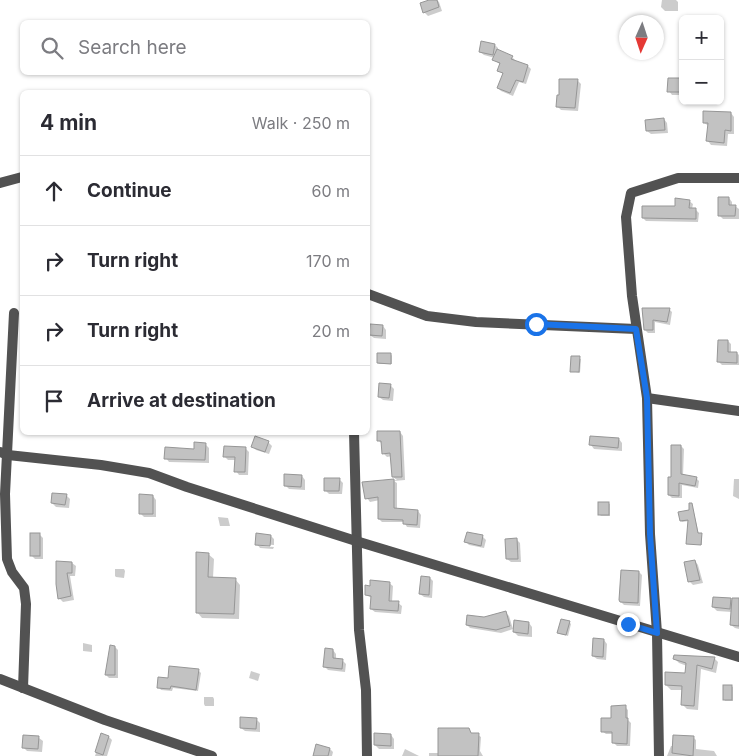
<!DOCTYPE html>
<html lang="en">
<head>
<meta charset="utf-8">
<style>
  :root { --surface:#fff; --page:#f7f7f7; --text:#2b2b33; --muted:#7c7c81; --line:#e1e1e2 }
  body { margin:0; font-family:Inter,sans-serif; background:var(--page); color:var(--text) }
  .controls { position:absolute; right:15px; top:15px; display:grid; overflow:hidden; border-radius:8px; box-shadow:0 1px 4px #0004 }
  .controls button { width:45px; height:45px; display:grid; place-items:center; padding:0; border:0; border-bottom:1px solid var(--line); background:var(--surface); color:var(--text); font:25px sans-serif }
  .compass { position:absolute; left:619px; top:15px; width:45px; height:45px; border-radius:50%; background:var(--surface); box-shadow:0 1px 4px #0004; rotate:183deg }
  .stop { position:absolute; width:15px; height:15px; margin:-11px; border:4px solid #1a73e8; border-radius:50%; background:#fff }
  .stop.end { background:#1a73e8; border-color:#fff; box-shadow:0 1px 5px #0008 }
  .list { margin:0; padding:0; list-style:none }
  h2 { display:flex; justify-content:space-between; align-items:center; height:65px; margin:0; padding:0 20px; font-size:21px }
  h2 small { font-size:16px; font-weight:400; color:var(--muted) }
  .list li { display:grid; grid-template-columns:32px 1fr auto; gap:15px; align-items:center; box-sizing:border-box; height:70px; padding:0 20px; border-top:1px solid var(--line) }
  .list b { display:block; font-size:19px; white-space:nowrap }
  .list em { font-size:16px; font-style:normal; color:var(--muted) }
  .icon { flex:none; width:28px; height:28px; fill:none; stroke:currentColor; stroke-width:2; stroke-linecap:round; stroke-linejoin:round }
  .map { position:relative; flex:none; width:739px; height:756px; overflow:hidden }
  .search { position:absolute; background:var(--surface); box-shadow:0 1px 4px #0004; left:20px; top:20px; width:350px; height:55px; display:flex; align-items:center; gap:12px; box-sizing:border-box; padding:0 18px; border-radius:8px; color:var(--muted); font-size:19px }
  .panel { position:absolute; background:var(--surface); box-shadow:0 1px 4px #0004; left:20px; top:90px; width:350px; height:345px; border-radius:8px }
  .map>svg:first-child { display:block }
</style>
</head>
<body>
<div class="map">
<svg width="739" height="756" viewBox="0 0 739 756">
  <rect width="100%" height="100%" fill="#fff"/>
  <!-- shadow -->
  <g fill="#0003">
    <polygon points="433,0 437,0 439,2 442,11 428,16 424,12"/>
    <polygon points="662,0 676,0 678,2 678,11 665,11 661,7"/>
    <polygon points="495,45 498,48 498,51 512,57 515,60 514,62 528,66 531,69 526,84 519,82 513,96 501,91 498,88 504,75 498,70 501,65 494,60 495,58 484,55 480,52"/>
    <polygon points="577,80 581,84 578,111 561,110 557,106"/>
    <polygon points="683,80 683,95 672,95 669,91"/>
    <polygon points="731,113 734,117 734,134 728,134 727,146 711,145 708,141 709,126 704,123"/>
    <polygon points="664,119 667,123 668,133 651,134 647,131"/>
    <polygon points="729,198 732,202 732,206 735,206 739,209 739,219 723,219 719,215"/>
    <polygon points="689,201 693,204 692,209 696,210 699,213 698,222 646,221 643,218"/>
    <polygon points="643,309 669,309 672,312 670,325 655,322 655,333 648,333 645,330"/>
    <polygon points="383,326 386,330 386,339 374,338 370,335"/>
    <polygon points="728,341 731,344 731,353 737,353 739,355 739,365 722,365 719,362"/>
    <polygon points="391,354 392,356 392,364 379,364 378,363"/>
    <polygon points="572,357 581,359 580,373 571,371"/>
    <polygon points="390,385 394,389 393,401 383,400 379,397"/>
    <polygon points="400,432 403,436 405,480 394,481 397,483 397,509 418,511 421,515 420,528 407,527 404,522 382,522 379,519 380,500 370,502 367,498 364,483 397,480 393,477 392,456 387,457 383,453 382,444 378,440"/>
    <polygon points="619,439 622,443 622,451 594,449 591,445"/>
    <polygon points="268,442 272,446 269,454 256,450 253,447"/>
    <polygon points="205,444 209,448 209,463 169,462 166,458 195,451"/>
    <polygon points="681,446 684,449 683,476 696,478 699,481 698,488 682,485 682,498 672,498 669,495"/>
    <polygon points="245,448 249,452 248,475 239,475 236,471 236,460 228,460 224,456"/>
    <polygon points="302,476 305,480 305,490 289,489 285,485"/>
    <polygon points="339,479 343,483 342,494 329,494 325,490"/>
    <polygon points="734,479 739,479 739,499 733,496"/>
    <polygon points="66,495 70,499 69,508 56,507 52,503"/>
    <polygon points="153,496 156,500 156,517 144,517 140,513"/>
    <polygon points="608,503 610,504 610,516 601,516 599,514"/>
    <polygon points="692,504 699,535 702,536 702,545 688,543 689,521 682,522 681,521 690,511"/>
    <polygon points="218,517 228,518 230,526 220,526"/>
    <polygon points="39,534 43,538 43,559 35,559 31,555"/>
    <polygon points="271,536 274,539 274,545 259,544 259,546 274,547 273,549 260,548 257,544"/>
    <polygon points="482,536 486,540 484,548 469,545 466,542"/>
    <polygon points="517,540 520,543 521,562 511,562 507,559"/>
    <polygon points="208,554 214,559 213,578 235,579 240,585 239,619 202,618 197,612"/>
    <polygon points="695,561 698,565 703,583 693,585 690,582"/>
    <polygon points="72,563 76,566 75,576 70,576 74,600 63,602 59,598 57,584"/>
    <polygon points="115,569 124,569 125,571 124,578 116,577 115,576"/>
    <polygon points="639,572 642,575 640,606 624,605 621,602"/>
    <polygon points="430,578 433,581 432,598 424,597 420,594"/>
    <polygon points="389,583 393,586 392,602 398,603 402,606 401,614 375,612 371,609 372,598 366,595 371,587"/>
    <polygon points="714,598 739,601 739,629 735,628 731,625 732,612 717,611 713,607"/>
    <polygon points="505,612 509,616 513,629 501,633 470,628 467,625"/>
    <polygon points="569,622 571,624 568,636 560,634 559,633"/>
    <polygon points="529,623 532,627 532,637 518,636 514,632"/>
    <polygon points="604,640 607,644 606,660 597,659 593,656"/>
    <polygon points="83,643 92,645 92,652 83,651"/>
    <polygon points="115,647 118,650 118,678 109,678 106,675"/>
    <polygon points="333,650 336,654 336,660 342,660 346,664 345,672 328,670 324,666"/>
    <polygon points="714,658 718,662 716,673 701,669 698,710 687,709 682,704 683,690 671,690 666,685 686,675 687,666 679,663 675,659"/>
    <polygon points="198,670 201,673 198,691 173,688 172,691 161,690 159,687 169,679"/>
    <polygon points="251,671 260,674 258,681 249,678"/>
    <polygon points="731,686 733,687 733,701 725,701 724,699"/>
    <polygon points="204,697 213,697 214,699 214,706 205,706 204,704"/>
    <polygon points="625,707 628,710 628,720 631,723 630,746 617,746 614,743 614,734 606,734 602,731"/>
    <polygon points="256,719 260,723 260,732 245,731 241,728"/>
    <polygon points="102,735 109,737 112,740 107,756 95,756"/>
    <polygon points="391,735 394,739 394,749 379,749 375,745"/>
    <polygon points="478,735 481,737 480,751 483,756 470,756"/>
    <polygon points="693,737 696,740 696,749 714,751 717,756 667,756 671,746 674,746"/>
    <polygon points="39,738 43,741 42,752 27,751 23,747"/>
    <polygon points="330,749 333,752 332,756 316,756"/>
    <polygon points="405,749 419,756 402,756"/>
    <polygon points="429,753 439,753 456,756 429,756"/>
  </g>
  <!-- building -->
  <g fill="#c2c2c2" stroke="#969696">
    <polygon points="429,0 437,0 439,7 423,13 420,3"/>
    <polygon points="481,41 495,44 493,55 479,52"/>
    <polygon points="497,49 513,56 511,59 528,65 523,82 516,80 510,93 497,88 503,73 497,71 500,63 492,60"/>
    <polygon points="668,78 683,78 683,92 667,92"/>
    <polygon points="559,79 578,79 575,108 556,107 557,95 559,95"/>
    <polygon points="703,111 731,112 731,131 725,130 724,143 706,141 708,123 703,123"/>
    <polygon points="664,118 665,130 646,131 645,120"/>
    <polygon points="718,197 729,197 729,205 736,205 735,216 718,216"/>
    <polygon points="675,198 690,200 689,208 696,208 696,219 642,218 642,206 675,206"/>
    <polygon points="642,308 670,308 667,322 653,320 653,330 644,330"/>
    <polygon points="370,324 383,325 382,336 369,335"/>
    <polygon points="718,340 728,340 728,352 737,352 737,363 717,362"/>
    <polygon points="377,353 391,353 391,364 377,363"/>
    <polygon points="571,356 580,356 579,372 570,372"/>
    <polygon points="379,383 391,384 389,398 378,397"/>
    <polygon points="377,431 400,431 402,477 392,477 390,453 382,454 381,441 377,441"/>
    <polygon points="255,436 269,441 265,452 251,447"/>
    <polygon points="590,436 619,438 618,448 589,445"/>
    <polygon points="194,442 206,443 205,460 164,459 165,447 194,449"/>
    <polygon points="671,445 681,445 681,474 697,477 695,486 679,483 679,496 668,495 668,477 671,477"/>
    <polygon points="224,446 246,447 245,472 234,472 235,457 223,457"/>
    <polygon points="284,474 302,475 301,487 284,486"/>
    <polygon points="324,478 340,478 339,491 324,491"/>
    <polygon points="394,479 394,508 418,510 417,525 403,524 403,520 378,519 378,497 365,499 362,482"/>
    <polygon points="52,493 67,494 65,505 51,503"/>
    <polygon points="139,494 153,495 153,514 139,514"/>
    <rect x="598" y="502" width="11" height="13"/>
    <polygon points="689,503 692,503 698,533 702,533 701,545 686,544 688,520 680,521 678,512 689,510"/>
    <polygon points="467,532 483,535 481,546 464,542"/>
    <rect x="30" y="533" width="10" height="23"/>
    <polygon points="256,533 271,535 270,546 255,545"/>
    <polygon points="517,538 518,559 506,559 505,539"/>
    <polygon points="196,552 209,553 208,577 236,578 234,614 196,613"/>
    <polygon points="695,560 700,580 688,582 684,562"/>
    <polygon points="56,561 72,562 72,573 67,573 71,596 58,599 56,584"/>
    <polygon points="621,570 639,571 638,603 620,602 619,600"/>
    <polygon points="421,576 430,577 429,595 419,594"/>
    <polygon points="370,580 390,582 389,601 399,601 398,611 370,609 371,596 365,595 365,585 370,586"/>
    <polygon points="713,597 731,598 730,609 712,607"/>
    <polygon points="732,598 739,598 739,626 730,625"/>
    <polygon points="506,611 510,626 496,630 466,625 467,615 484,617"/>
    <polygon points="561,619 570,621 566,635 557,633"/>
    <polygon points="514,620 529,622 528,634 513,632"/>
    <polygon points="593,638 604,639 603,657 592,656"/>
    <polygon points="110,645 115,646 115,675 105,675"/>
    <polygon points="325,648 333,649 333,658 343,659 342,669 323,667"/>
    <polygon points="674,655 715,657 712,669 697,665 694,706 681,705 682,686 665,685 665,672 685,673 686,663 673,659"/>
    <polygon points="169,666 199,669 196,690 171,686 170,689 157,688 158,677 168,678"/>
    <rect x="723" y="685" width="9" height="15"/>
    <polygon points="626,705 626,718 628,718 627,744 612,743 612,732 601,732 601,718 611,718 611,706"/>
    <polygon points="240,717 257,718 256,729 240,728"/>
    <polygon points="438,728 469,728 471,733 479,733 478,756 438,756"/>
    <polygon points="101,733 109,736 103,755 95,752"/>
    <polygon points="374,733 391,734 391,746 374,745"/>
    <polygon points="23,735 39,736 38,749 22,748"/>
    <polygon points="673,735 694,736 693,756 672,753"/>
    <polygon points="316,744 330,748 328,756 313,756"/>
  </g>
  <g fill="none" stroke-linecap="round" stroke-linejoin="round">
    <!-- street -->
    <g stroke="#525252" stroke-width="10">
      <polyline points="0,183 22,177"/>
      <polyline points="368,294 427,316 476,322 636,329"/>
      <polyline points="14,313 5,494 7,559 12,572 24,588 26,604 23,688"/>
      <polyline points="647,398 739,411"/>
      <polyline points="354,432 359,630 366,690 367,756"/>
      <polyline points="0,452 8,455 101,465 149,473 187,487 356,541 739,657"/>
      <polyline points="0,679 105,720 212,756"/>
      <polyline points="659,756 657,633 650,534 647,398 632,296 626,217 631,193 678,178 739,178"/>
    </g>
  </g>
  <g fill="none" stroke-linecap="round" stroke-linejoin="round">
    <!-- route -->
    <polyline stroke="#1a73e8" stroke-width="6" points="536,324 636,329 647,398 650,534 657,633 628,624"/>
  </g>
</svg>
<div class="controls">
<button>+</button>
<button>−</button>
</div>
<svg class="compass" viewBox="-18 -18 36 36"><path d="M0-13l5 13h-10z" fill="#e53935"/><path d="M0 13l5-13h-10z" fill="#7c7c81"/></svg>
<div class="stop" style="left:536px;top:324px"></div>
<div class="stop end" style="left:628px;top:624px"></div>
<div class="search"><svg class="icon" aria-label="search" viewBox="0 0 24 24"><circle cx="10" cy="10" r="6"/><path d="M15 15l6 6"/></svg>Search here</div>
<section class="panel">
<h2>4 min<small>Walk · 250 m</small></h2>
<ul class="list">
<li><svg class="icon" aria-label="ahead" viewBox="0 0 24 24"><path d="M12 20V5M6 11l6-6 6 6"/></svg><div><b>Continue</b></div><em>60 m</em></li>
<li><svg class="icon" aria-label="right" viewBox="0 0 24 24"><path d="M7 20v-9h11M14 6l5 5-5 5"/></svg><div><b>Turn right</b></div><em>170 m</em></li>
<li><svg class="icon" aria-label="right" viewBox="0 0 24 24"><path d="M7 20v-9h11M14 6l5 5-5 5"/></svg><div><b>Turn right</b></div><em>20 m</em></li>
<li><svg class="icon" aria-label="arrive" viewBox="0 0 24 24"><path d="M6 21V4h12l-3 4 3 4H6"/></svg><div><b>Arrive at destination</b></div></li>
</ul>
</section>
</div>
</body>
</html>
